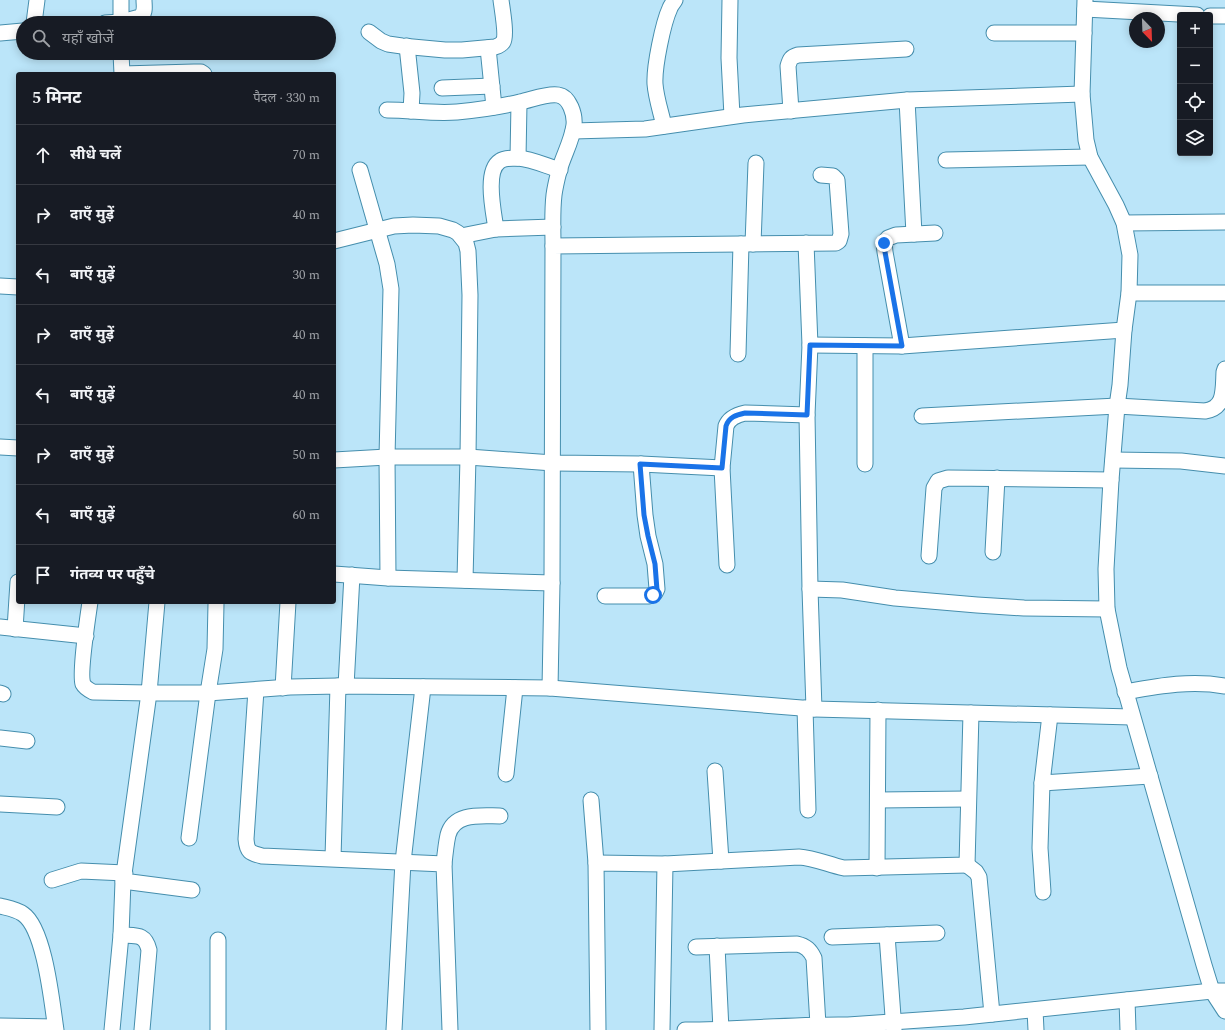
<!DOCTYPE html>
<html lang="hi">
<head>
<meta charset="utf-8">
<style>
  :root { --surface:#171b24; --page:#20242c; --text:#f1f3f6; --muted:#9ea1a6; --line:#363941 }
  body { margin:0; font-family:Spectral,"Noto Sans Devanagari",serif; background:var(--page); color:var(--text) }
  .controls { position:absolute; right:12px; top:12px; display:grid; overflow:hidden; border-radius:4px; box-shadow:0 2px 10px #0003 }
  .controls button { width:36px; height:36px; display:grid; place-items:center; padding:0; border:0; border-bottom:1px solid var(--line); background:var(--surface); color:var(--text); font:20px sans-serif }
  .compass { position:absolute; left:1129px; top:12px; width:36px; height:36px; border-radius:50%; background:var(--surface); box-shadow:0 2px 10px #0003; rotate:157deg }
  .stop { position:absolute; width:12px; height:12px; margin:-9px; border:3px solid #1a73e8; border-radius:50%; background:#fff }
  .stop.end { background:#1a73e8; border-color:#fff; box-shadow:0 1px 4px #0008 }
  .list { margin:0; padding:0; list-style:none }
  h2 { display:flex; justify-content:space-between; align-items:center; height:52px; margin:0; padding:0 16px; font-size:17px }
  h2 small { font-size:13px; font-weight:400; color:var(--muted) }
  .list li { display:grid; grid-template-columns:26px 1fr auto; gap:12px; align-items:center; box-sizing:border-box; height:60px; padding:0 16px; border-top:1px solid var(--line) }
  .list b { display:block; font-size:15px; white-space:nowrap }
  .list em { font-size:13px; font-style:normal; color:var(--muted) }
  .icon { flex:none; width:22px; height:22px; fill:none; stroke:currentColor; stroke-width:2; stroke-linecap:round; stroke-linejoin:round }
  .map { position:relative; flex:none; width:1225px; height:1030px; overflow:hidden }
  .search { position:absolute; background:var(--surface); box-shadow:0 2px 10px #0003; left:16px; top:16px; width:320px; height:44px; display:flex; align-items:center; gap:10px; box-sizing:border-box; padding:0 14px; border-radius:22px; color:var(--muted); font-size:15px }
  .panel { position:absolute; background:var(--surface); box-shadow:0 2px 10px #0003; left:16px; top:72px; width:320px; height:532px; border-radius:4px }
  .map>svg:first-child { display:block }
</style>
</head>
<body>
<div class="map">
<svg width="1225" height="1030" viewBox="0 0 1225 1030">
  <rect width="100%" height="100%" fill="#bbe5f9"/>
  <g fill="none" stroke-linecap="round" stroke-linejoin="round">
    <defs>
      <g id="minor">
        <polyline points="730,0 729,58 732,116"/>
        <polyline points="1085,0 1082,94 1086,140 1090,157 1116,205 1124,223 1130,255 1129,293 1124,330 1120,385 1117,406 1111,480 1106,569 1107,609 1119,668 1204,965 1212,991 1225,1011"/>
        <polyline points="1085,9 1197,15"/>
        <polyline points="1210,16 1225,16"/>
        <polyline points="34,23 37,0"/>
        <path d="M105,23L121,22L140,17C146,13 144,6 144,0"/>
        <polyline points="121,23 121,0"/>
        <path d="M369,32L381,41L388,44L402,46L445,50H462L495,47C498,46 501,45 503,42C507,36 502,8 501,0"/>
        <polyline points="0,33 23,31"/>
        <polyline points="994,33 1084,33"/>
        <polyline points="407,46 412,93 411,111"/>
        <polyline points="488,48 494,107"/>
        <polyline points="121,53 122,74"/>
        <polyline points="122,74 194,72 201,72 204,74"/>
        <polyline points="442,88 492,86"/>
        <polyline points="907,100 914,234"/>
        <path d="M387,110C411,110 434,114 457,112C478,110 499,107 520,102C531,100 547,93 558,95C570,97 575,115 574,125C572,141 563,156 559,171C557,179 555,187 554,195C552,212 553,229 553,246"/>
        <path d="M791,111L788,66C790,59 791,57 798,55L906,49"/>
        <path d="M664,126C661,112 656,98 655,84C654,67 663,23 670,8C671,5 674,2 675,0"/>
        <polyline points="573,131 645,129 743,115 907,100 1082,94"/>
        <polyline points="518,158 519,103"/>
        <polyline points="946,160 1090,157"/>
        <polyline points="360,170 387,264 391,289 387,457 388,578"/>
        <polyline points="1124,223 1225,222"/>
        <path d="M496,229C494,214 484,171 500,161C504,158 512,158 518,158C532,159 546,166 560,170"/>
        <polyline points="461,236 496,229 553,227"/>
        <polyline points="334,241 394,226 413,225 439,226 453,230 458,233 466,243 468,251 470,295 468,457 465,580"/>
        <polyline points="753,244 756,163"/>
        <polyline points="0,286 18,287"/>
        <polyline points="1129,293 1225,293"/>
        <polyline points="810,345 902,346 1124,330"/>
        <polyline points="865,346 865,464"/>
        <polyline points="902,346 885,252 884,243 888,238 896,235 935,233"/>
        <polyline points="738,354 741,244"/>
        <path d="M922,416L1117,406L1205,411C1225,408 1223,391 1224,372L1225,369"/>
        <polyline points="0,447 18,448"/>
        <path d="M334,460L387,457H468L553,463L641,464L722,468L726,426C729,418 736,415 745,413L807,415"/>
        <polyline points="1113,460 1181,461 1225,466"/>
        <polyline points="722,468 727,565"/>
        <polyline points="993,552 997,478"/>
        <polyline points="929,556 934,488 938,481 948,478 1111,480"/>
        <polyline points="334,574 388,578 552,583"/>
        <polyline points="810,589 842,590 895,598 977,605 1024,608 1107,609"/>
        <polyline points="605,596 649,596 655,593 657,589 655,564 648,536 645,515 641,464"/>
        <path d="M90,602C88,616 79,674 83,684C85,688 89,690 93,692L149,693L157,602"/>
        <polyline points="0,627 86,636"/>
        <polyline points="15,629 18,582"/>
        <polyline points="346,686 352,575"/>
        <polyline points="283,688 288,602"/>
        <polyline points="550,688 552,583 553,246 836,243 839,241 841,234 837,180 833,176 821,175"/>
        <path d="M256,690L246,839C247,852 250,853 262,856L444,864L450,1030"/>
        <path d="M1125,692C1159,686 1190,680 1225,686"/>
        <polyline points="0,693 3,694"/>
        <polyline points="805,708 808,810"/>
        <polyline points="814,709 1132,717"/>
        <polyline points="1050,715 1042,783 1150,776"/>
        <polyline points="0,738 27,741"/>
        <polyline points="715,771 721,861"/>
        <polyline points="506,774 515,688"/>
        <polyline points="1042,783 1040,848 1043,892"/>
        <polyline points="591,800 596,863"/>
        <polyline points="878,800 968,799"/>
        <polyline points="0,804 57,807"/>
        <polyline points="189,838 208,693 215,649 216,604"/>
        <polyline points="333,858 338,686"/>
        <path d="M444,864C445,854 446,844 448,835C454,812 481,816 500,816"/>
        <polyline points="967,865 976,872 979,877 992,1014"/>
        <polyline points="877,868 878,710"/>
        <polyline points="52,880 81,871 125,873"/>
        <polyline points="123,881 192,890"/>
        <path d="M0,906C8,908 16,909 23,914C45,929 52,1004 56,1030"/>
        <path d="M121,935C136,936 145,933 149,950L142,1030"/>
        <polyline points="887,935 894,1030"/>
        <polyline points="832,937 937,933"/>
        <polyline points="717,946 721,1030"/>
        <path d="M696,947L797,944C806,946 810,950 814,958L818,1025"/>
        <polyline points="1127,1000 1128,1030"/>
        <polyline points="1035,1010 1036,1030"/>
        <polyline points="0,1026 55,1027"/>
        <polyline points="112,1030 121,935 123,881 149,693 208,693 290,687 338,686 550,688 814,709 810,589 807,415 810,345 806,243"/>
        <polyline points="218,1030 218,940"/>
        <polyline points="394,1030 403,862 423,687"/>
        <path d="M598,1030L596,863L665,864L799,857C815,858 829,865 844,868L967,865L971,713"/>
        <polyline points="662,1030 665,864"/>
        <path d="M685,1030C740,1030 794,1024 848,1025L964,1017L1212,991H1225"/>
      </g>
    </defs>
    <!-- minor casing -->
    <use href="#minor" stroke="#458ead" stroke-width="17"/>
    <!-- minor -->
    <use href="#minor" stroke="#fff" stroke-width="15"/>
  </g>
  <g fill="none" stroke-linecap="round" stroke-linejoin="round">
    <!-- route -->
    <path stroke="#1a73e8" stroke-width="5" d="M653,595L655,593L657,590L655,564L648,536L644,515L640,464L722,468L726,426C729,417 736,415 745,413L807,415L810,345L902,346L885,252L884,243"/>
  </g>
</svg>
<div class="controls">
<button>+</button>
<button>−</button>
<button><svg class="icon" aria-label="locate" viewBox="0 0 24 24"><circle cx="12" cy="12" r="6"/><path d="M12 2v4M12 18v4M2 12h4M18 12h4"/></svg></button>
<button><svg class="icon" aria-label="layers" viewBox="0 0 24 24"><path d="M12 4l9 5-9 5-9-5zM3 14l9 5 9-5"/></svg></button>
</div>
<svg class="compass" viewBox="-18 -18 36 36"><path d="M0-13l5 13h-10z" fill="#e53935"/><path d="M0 13l5-13h-10z" fill="#9ea1a6"/></svg>
<div class="stop" style="left:653px;top:595px"></div>
<div class="stop end" style="left:884px;top:243px"></div>
<div class="search"><svg class="icon" aria-label="search" viewBox="0 0 24 24"><circle cx="10" cy="10" r="6"/><path d="M15 15l6 6"/></svg>यहाँ खोजें</div>
<section class="panel">
<h2>5 मिनट<small>पैदल · 330 m</small></h2>
<ul class="list">
<li><svg class="icon" aria-label="ahead" viewBox="0 0 24 24"><path d="M12 20V5M6 11l6-6 6 6"/></svg><div><b>सीधे चलें</b></div><em>70 m</em></li>
<li><svg class="icon" aria-label="right" viewBox="0 0 24 24"><path d="M7 20v-9h11M14 6l5 5-5 5"/></svg><div><b>दाएँ मुड़ें</b></div><em>40 m</em></li>
<li><svg class="icon" aria-label="left" viewBox="0 0 24 24"><path d="M17 20v-9H6M10 6l-5 5 5 5"/></svg><div><b>बाएँ मुड़ें</b></div><em>30 m</em></li>
<li><svg class="icon" aria-label="right" viewBox="0 0 24 24"><path d="M7 20v-9h11M14 6l5 5-5 5"/></svg><div><b>दाएँ मुड़ें</b></div><em>40 m</em></li>
<li><svg class="icon" aria-label="left" viewBox="0 0 24 24"><path d="M17 20v-9H6M10 6l-5 5 5 5"/></svg><div><b>बाएँ मुड़ें</b></div><em>40 m</em></li>
<li><svg class="icon" aria-label="right" viewBox="0 0 24 24"><path d="M7 20v-9h11M14 6l5 5-5 5"/></svg><div><b>दाएँ मुड़ें</b></div><em>50 m</em></li>
<li><svg class="icon" aria-label="left" viewBox="0 0 24 24"><path d="M17 20v-9H6M10 6l-5 5 5 5"/></svg><div><b>बाएँ मुड़ें</b></div><em>60 m</em></li>
<li><svg class="icon" aria-label="arrive" viewBox="0 0 24 24"><path d="M6 21V4h12l-3 4 3 4H6"/></svg><div><b>गंतव्य पर पहुँचे</b></div></li>
</ul>
</section>
</div>
</body>
</html>
